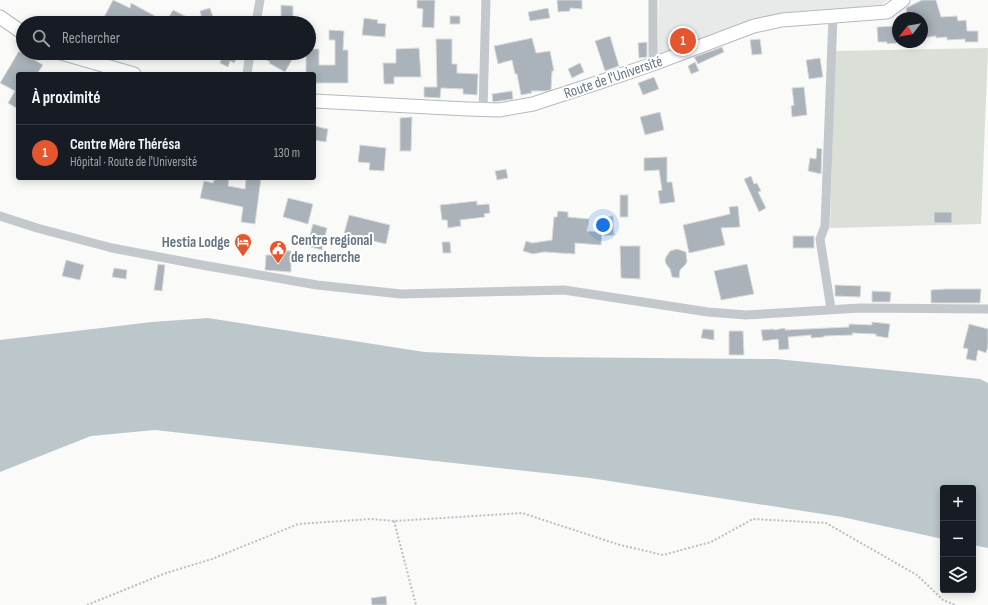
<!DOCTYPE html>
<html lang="fr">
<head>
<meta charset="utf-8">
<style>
  :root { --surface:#171b24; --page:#20242c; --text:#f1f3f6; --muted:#9ea1a6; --line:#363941; --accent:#e4572e }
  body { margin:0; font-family:"Sofia Sans Condensed",sans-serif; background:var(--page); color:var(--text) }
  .controls { position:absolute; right:12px; bottom:12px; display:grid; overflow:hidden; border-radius:4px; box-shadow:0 2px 10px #0003 }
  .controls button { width:36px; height:36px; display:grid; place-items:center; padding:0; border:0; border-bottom:1px solid var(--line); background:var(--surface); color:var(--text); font:20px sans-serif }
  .compass { position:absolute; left:892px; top:12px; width:36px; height:36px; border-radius:50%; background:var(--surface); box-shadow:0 2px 10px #0003; rotate:239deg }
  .you { position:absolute; left:603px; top:225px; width:14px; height:14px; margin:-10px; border:3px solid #fff; border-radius:50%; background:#1a73e8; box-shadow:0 0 0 6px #1a73e833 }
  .badge { display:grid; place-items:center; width:26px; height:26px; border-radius:50%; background:var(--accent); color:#fff; font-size:13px; font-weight:700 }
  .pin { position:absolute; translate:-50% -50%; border:2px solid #fff; box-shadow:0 1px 4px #0006 }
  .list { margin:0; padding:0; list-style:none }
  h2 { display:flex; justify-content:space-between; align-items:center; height:52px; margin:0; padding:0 16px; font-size:17px }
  h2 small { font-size:13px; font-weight:400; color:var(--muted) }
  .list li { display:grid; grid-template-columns:26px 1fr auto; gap:12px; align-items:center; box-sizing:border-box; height:56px; padding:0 16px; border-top:1px solid var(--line) }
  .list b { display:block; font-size:15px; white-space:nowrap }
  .list p { margin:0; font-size:13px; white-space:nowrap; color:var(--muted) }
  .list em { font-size:13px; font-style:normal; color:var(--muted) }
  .icon { flex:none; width:22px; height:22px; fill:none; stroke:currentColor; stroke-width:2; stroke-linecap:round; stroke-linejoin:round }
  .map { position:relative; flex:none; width:988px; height:605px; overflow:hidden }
  .search { position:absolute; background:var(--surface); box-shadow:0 2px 10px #0003; left:16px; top:16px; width:300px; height:44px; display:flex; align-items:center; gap:10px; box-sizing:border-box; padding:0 14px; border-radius:22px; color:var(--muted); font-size:15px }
  .panel { position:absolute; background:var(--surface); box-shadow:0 2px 10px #0003; left:16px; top:72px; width:300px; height:108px; border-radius:4px }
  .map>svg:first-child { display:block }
</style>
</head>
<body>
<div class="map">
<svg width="988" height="605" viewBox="0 0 988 605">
  <rect width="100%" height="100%" fill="#fafaf8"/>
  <!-- built -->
  <polygon fill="#e8e9e9" points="659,0 888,0 878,7 757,21 657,62"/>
  <!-- green -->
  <polygon fill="#dadfd7" points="988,48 981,224 830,228 835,51"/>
  <!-- water -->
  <polygon fill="#bbc7cb" points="208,318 424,352 538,357 776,359 980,379 988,383 988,548 973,545 973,488 943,488 943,539 842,517 590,478 155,430 91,436 0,472 0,340 152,322"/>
  <!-- building -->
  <g fill="#aab3b9" stroke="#dcdcda">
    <polygon points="113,0 130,8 131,3 166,22 173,10 199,23 101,23"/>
    <polygon points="417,0 435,0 434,28 422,27 423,9 417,8"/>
    <polygon points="557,0 582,0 582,9 570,8 570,11 558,12"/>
    <polygon points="922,0 936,0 941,17 957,16 958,21 966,20 967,31 978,31 978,42 965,42 965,39 947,40 947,37 936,38 936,36 922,38 922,18 908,18 906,8"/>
    <polygon points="281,5 293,6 293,23 281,23"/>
    <polygon points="210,8 215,23 203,23 200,11"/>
    <polygon points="548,8 550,18 530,21 528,12"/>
    <rect x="450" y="16" width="10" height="8"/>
    <polygon points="364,18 378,20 377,23 386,24 385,37 362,35"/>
    <polygon points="898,26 898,43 887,44 887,42 878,42 877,27"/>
    <polygon points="329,30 344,31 343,50 348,50 348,83 314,83 314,74 306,74 306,53 309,53 309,49 319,49 319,65 335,65 335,40 329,40"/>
    <polygon points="610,36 619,66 605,71 595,41"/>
    <polygon points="532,38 536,53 550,51 554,71 552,71 551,90 546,91 531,91 532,93 521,95 517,74 515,74 512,60 498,64 494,46"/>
    <polygon points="436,39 452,39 452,64 457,64 457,73 478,74 477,95 463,94 463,89 441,88 440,98 424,97 424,87 437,87"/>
    <polygon points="760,39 762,54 752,55 750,40"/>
    <polygon points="647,42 647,57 639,58 638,43"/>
    <polygon points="722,47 724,52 698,64 694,57"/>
    <polygon points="419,48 421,77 394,77 394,84 384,84 383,63 396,63 396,49"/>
    <polygon points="19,51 43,65 37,74 18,74 18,109 8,103 15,91 0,83"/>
    <polygon points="217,53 240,53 234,63 230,61 228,67 220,63 222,56"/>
    <polygon points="269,53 296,53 285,72 269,63 270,62 265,59"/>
    <polygon points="820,58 823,77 809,79 806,60"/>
    <polygon points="695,62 699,71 691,74 688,66"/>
    <polygon points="580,63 584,72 572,78 568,69"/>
    <polygon points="654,77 659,89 643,95 638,83"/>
    <polygon points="804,87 807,115 792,117 791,106 794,105 792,88"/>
    <polygon points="512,91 513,99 493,102 492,94"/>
    <polygon points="660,112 664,130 645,135 640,117"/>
    <polygon points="412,117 411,151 400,151 400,118"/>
    <polygon points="314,126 328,129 326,142 314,140"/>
    <polygon points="360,145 386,148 384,171 369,170 370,163 358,162"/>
    <polygon points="817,148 822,149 821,174 808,171 810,158 816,159"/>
    <polygon points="667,157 667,182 672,182 675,202 660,204 658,191 662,190 659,170 644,171 644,158"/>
    <polygon points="506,169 508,178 497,180 495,171"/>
    <polygon points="751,176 754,184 757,183 761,191 758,192 766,208 759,212 744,179"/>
    <polygon points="215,178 229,178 228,186 245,189 246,178 261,178 255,224 241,222 243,207 200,198 204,181 213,183"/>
    <rect x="620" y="195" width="8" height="22"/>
    <polygon points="288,198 313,204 308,224 283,217"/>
    <polygon points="477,201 477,205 489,204 490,213 484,214 485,217 460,220 461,226 448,228 447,220 442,220 440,205"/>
    <polygon points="738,206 740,227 721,228 725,245 689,253 683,225 730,214 729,207"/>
    <polygon points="558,211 568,212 568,217 589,219 587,231 602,232 601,245 575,243 575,254 544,252 533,254 523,251 526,241 532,243 552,240 554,217 557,217"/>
    <rect x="934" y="212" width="18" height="11"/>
    <polygon points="349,215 390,225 386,244 344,234"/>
    <polygon points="613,216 614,235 604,236 604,217"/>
    <polygon points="313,224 327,228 322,250 307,246"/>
    <rect x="793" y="236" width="21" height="12"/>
    <polygon points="442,242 450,242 451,253 443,253"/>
    <polygon points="620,246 640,246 640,279 621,278"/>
    <polygon points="677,249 686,252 687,262 685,265 680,270 679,278 672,277 670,269 666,264 665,260 666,257 670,251"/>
    <polygon points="272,250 291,251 291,272 265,270 266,255 272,255"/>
    <polygon points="66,260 84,265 80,280 62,276"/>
    <polygon points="158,264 165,265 162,291 154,290"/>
    <polygon points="747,264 754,294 721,300 714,271"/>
    <polygon points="114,268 127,270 126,279 112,277"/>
    <polygon points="835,285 861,286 860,297 835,296"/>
    <polygon points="946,289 981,289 980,303 931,303 931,290"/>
    <polygon points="872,291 891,292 890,302 872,302"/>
    <polygon points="872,322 890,324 888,338 876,336 876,334 852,333 853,335 824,336 824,337 811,338 811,335 788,337 789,349 779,350 778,339 763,341 761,330 774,329 774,330 785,328 785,330 849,327 849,324 872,325"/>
    <polygon points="969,324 988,329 988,346 986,353 978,350 976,361 966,359 968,349 963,348"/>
    <polygon points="703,329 714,330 714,340 701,338"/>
    <polygon points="729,331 743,331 744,355 729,355"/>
    <polygon points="386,596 387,605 372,605 371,598"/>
  </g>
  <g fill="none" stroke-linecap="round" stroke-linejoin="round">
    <defs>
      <g id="secondary">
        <polyline points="0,17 23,33"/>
        <polyline points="61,53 134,74"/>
        <polyline points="314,101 467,109 499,110 533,104 600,82 653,64 754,26 782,20 887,12 903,0"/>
      </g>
    </defs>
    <!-- secondary casing -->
    <use href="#secondary" stroke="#b3babf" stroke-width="15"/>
    <!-- path -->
    <g stroke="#bbbfc2" stroke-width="2" stroke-dasharray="2 2" stroke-linecap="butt">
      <polyline points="394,521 416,605"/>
      <polyline points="87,605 166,573 212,559 298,524 371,519 394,521 522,513 620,545 663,555 711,542 753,519 826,523 917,575 943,600 955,605"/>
    </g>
    <!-- street -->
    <g stroke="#c3c8cc" stroke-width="9">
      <polyline points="256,23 260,0"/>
      <polyline points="653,64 653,0"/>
      <polyline points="247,74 250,53"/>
      <polyline points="483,109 486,0"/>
      <polyline points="0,216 37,228 112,248 202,265 317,285 401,294 564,290 708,312 746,315 860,308 988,309"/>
      <polyline points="831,309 820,239 825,226 833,16"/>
    </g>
    <!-- secondary -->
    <use href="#secondary" stroke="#fff" stroke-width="13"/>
  </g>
  <!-- icons -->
  <defs>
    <symbol id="hotel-pin" viewBox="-11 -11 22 30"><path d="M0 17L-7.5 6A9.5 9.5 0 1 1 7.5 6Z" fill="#e4572e" stroke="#fff"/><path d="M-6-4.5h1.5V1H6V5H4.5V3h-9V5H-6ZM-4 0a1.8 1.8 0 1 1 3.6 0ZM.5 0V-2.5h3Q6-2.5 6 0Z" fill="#fff"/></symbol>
    <symbol id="civic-pin" viewBox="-11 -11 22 30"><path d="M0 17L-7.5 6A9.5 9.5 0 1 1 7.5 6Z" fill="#e4572e" stroke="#fff"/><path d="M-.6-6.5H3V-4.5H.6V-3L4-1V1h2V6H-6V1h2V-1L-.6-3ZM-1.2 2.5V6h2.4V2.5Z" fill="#fff"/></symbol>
  </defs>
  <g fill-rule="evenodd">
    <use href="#hotel-pin" x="233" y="232" width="20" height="27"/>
    <use href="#civic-pin" x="268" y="239" width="20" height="27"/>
  </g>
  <g text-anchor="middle" stroke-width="4" stroke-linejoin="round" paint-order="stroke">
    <!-- street labels -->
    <g font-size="15" fill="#657683" stroke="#fff">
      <text transform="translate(613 77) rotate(-19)" y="5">Route de l'Université</text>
    </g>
    <!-- poi labels -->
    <g font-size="15" font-weight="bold" fill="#657683" stroke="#fff" text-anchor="start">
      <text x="291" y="245">Centre regional<tspan x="291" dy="17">de recherche</tspan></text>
      <text x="230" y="247" text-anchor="end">Hestia Lodge</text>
    </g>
  </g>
</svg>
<div class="controls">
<button>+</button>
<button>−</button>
<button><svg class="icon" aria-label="layers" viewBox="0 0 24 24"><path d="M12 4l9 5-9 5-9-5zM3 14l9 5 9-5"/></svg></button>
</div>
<svg class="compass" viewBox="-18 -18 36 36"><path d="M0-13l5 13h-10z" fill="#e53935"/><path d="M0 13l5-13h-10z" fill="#9ea1a6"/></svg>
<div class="you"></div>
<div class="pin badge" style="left:683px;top:41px">1</div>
<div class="search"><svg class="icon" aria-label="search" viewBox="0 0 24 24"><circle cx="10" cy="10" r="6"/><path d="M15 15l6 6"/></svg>Rechercher</div>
<section class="panel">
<h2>À proximité<small></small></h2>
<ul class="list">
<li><span class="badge">1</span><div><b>Centre Mère Thérésa</b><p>Hôpital · Route de l'Université</p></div><em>130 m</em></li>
</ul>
</section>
</div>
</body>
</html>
